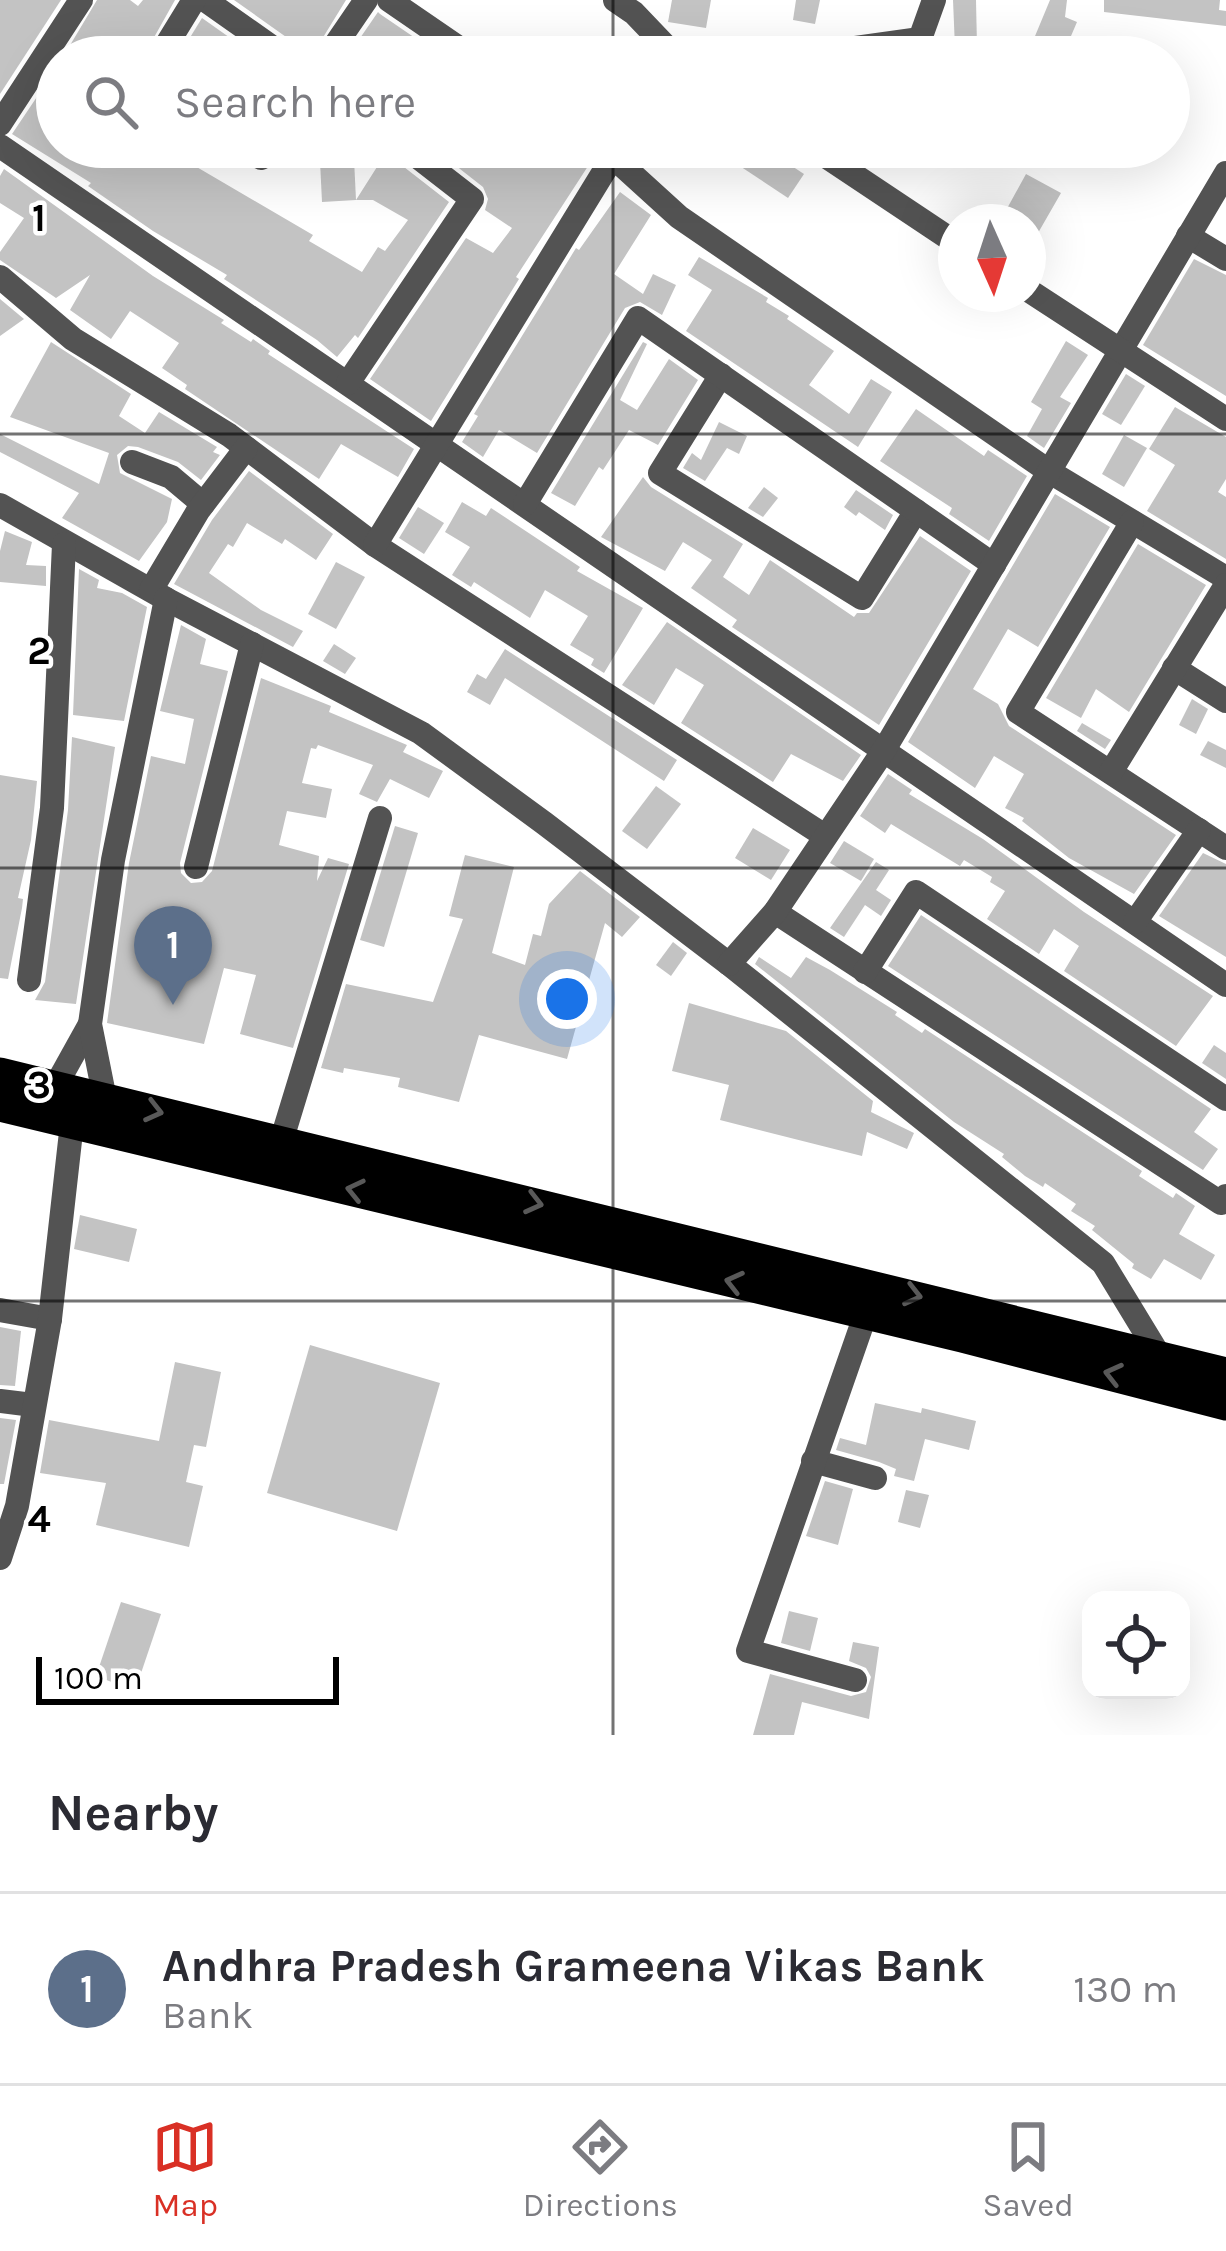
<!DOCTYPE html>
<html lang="en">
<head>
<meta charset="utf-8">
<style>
  :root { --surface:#fff; --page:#f2f2f3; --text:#2b2b33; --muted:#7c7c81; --line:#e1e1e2; --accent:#d93025 }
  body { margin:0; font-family:Karla,sans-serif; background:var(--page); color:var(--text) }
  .controls { position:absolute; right:36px; bottom:36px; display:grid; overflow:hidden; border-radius:24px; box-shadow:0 12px 48px #0002 }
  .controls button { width:108px; height:108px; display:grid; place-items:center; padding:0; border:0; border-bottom:3px solid var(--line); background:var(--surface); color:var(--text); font:60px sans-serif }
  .compass { position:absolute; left:938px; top:204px; width:108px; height:108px; border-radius:50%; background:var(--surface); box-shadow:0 12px 48px #0002; rotate:177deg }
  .scale { position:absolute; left:36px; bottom:30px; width:303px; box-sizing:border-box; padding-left:12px; border:6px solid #000; border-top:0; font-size:33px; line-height:42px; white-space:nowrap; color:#000; -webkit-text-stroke:9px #fff; paint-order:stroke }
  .you { position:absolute; left:567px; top:999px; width:42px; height:42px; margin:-30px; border:9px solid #fff; border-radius:50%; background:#1a73e8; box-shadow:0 0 0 18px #1a73e833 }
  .badge { display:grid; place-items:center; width:78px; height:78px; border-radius:50%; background:var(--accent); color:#fff; font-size:39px; font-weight:700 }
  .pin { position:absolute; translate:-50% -99px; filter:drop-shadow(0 3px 6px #0008) }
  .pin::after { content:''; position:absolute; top:63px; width:42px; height:36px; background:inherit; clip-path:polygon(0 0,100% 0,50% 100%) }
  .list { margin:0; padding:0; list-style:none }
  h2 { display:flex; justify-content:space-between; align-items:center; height:156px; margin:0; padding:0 48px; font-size:51px }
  h2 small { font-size:39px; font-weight:400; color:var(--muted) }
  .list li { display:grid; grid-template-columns:78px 1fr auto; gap:36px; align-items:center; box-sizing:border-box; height:192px; padding:0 48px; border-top:3px solid var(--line) }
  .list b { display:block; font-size:45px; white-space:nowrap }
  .list p { margin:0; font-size:39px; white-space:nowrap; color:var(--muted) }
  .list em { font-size:39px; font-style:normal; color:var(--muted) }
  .icon { flex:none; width:66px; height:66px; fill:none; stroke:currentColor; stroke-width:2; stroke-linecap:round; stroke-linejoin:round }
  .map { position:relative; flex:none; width:1226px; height:1735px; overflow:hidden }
  .search { position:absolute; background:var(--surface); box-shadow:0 12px 48px #0002; left:36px; right:36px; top:36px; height:132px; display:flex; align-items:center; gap:30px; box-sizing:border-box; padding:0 42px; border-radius:66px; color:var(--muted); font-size:45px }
  .sheet { height:348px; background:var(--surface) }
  nav { display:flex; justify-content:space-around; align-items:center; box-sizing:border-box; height:168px; border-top:3px solid var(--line); background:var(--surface); font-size:33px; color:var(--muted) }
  nav a { display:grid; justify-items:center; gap:6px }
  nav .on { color:var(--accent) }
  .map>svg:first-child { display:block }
</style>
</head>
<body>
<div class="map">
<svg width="1226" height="1735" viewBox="0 0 1226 1735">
  <rect width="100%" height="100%" fill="#fff"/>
  <!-- building -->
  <g fill="#c3c3c3">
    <polygon points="0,0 61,0 0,94"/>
    <polygon points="97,0 130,0 138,6 143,0 175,0 143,57 63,57"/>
    <polygon points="234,0 346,0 311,57 302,57 296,44"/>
    <polygon points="672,0 711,0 706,28 668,22"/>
    <polygon points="796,0 820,0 815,24 793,20"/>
    <polygon points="953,0 976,0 977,47 955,48"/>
    <polygon points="1050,0 1067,0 1065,17 1077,22 1062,57 1037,57 1028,53"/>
    <polygon points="1104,0 1220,0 1219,10 1226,11 1226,26 1104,12"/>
    <polygon points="378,12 380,14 443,57 347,57"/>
    <polygon points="202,18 257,57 178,57"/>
    <polygon points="57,67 57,147 179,147 199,161 195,166 313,235 309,241 362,272 378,247 385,251 408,220 373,200 356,200 389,148 395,160 449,202 358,338 355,335 337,357 317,340 224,279 227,275 153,231 88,186 91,183 12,134"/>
    <polygon points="432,147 586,147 592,160 516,277 519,279 431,421 370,379 466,238 493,253 512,228 485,210 488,199 483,187"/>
    <polygon points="711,147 763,147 804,174 788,198"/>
    <polygon points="354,159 356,200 322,202 320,161"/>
    <polygon points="4,169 153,276 224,320 221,323 251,342 253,339 270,351 268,354 414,449 398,477 341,444 319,479 185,389 187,385 162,368 179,343 130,311 111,339 70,310 90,275 56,298 0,260 0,252 24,218 0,203 0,176"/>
    <polygon points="1026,174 1061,193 1038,233 1028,227 1028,222 1018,222 1004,214"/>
    <polygon points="620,192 651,215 614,274 643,294 653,274 676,285 662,315 640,302 625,308 537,453 499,430 483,457 462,442 478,416 474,414 576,248 579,250"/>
    <polygon points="699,257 768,298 766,302 789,316 787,319 834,351 809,385 849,414 871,379 892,392 858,447 686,331 712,290 688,275"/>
    <polygon points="1194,259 1226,275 1226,396 1143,345"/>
    <polygon points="0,299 24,319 0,336"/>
    <polygon points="1066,341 1088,355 1060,397 1071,403 1044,448 1027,436 1042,409 1031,402"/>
    <polygon points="51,342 131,394 119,416 145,433 159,412 217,447 213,452 220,455 201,480 178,462 138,447 128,446 117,455 120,473 172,499 167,522 139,561 62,518 79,493 0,452 0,434 99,484 109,453 10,417"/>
    <polygon points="643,342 647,344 620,400 637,410 669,359 698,380 658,445 629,430 603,470 599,467 575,506 551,493"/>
    <polygon points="1126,374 1145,386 1121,425 1102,414"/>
    <polygon points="1175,407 1226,437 1226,479 1218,492 1226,497 1226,559 1147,511 1175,465 1149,449"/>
    <polygon points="916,409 984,456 988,450 1027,476 989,541 949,514 952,508 880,461"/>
    <polygon points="719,422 747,436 739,454 727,448 705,481 683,468 692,453 701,460"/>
    <polygon points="1124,435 1147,448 1124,487 1102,474"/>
    <polygon points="249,471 333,534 316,560 285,539 282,544 247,523 233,547 228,544 209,573 261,610 303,631 293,647 174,584 212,520"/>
    <polygon points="643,477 651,487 743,544 723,577 749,595 770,560 854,617 857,613 869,613 920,536 971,571 879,725 732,627 737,620 691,588 712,560 683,542 665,571 601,537"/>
    <polygon points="764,487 778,498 763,517 748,508"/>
    <polygon points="856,490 893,515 885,530 859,512 856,516 844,507"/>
    <polygon points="1055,494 1110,527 1038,647 1008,629 973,689 998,704 1009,726 1176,835 1134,894 1069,858 1022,821 1024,818 1005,808 1024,774 994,756 975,788 908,742"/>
    <polygon points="462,502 486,516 491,508 580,567 577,571 643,608 604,673 591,665 594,659 570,645 588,616 545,590 530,618 474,582 471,587 452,575 470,547 445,532"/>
    <polygon points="418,507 444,523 424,554 399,538"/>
    <polygon points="5,531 32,542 26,565 46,566 46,586 0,582 0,551"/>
    <polygon points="1138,544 1206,585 1129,712 1096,689 1081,718 1046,698"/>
    <polygon points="336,562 365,577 336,629 308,614"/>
    <polygon points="79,569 99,580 97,588 122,593 147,607 124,721 73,715"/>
    <polygon points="667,622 861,755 843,781 791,754 773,782 681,723 704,685 676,668 654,705 622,685"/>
    <polygon points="181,625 206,639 200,664 228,671 180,863 181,873 191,883 202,882 212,871 261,678 331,706 329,712 407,745 403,752 443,771 429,798 390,779 377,802 359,794 373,765 318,745 316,749 311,748 302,783 332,789 326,818 287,811 279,845 319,856 317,881 328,858 349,864 293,1048 240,1034 256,975 224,968 204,1044 107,1023 129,863 151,756 185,764 194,719 160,711"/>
    <polygon points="334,644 356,658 345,674 323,661"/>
    <polygon points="505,649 677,760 664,781 505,678 490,705 467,692 477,674 486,679"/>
    <polygon points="1192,699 1208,709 1196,734 1179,725"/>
    <polygon points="1082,723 1111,740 1105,749 1077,731"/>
    <polygon points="72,737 115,747 76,1004 35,1000 45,982 68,810"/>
    <polygon points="1208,741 1226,750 1226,768 1200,755"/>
    <polygon points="888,774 912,790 909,794 983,839 1084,912 1213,996 1176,1046 1064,971 1079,946 1054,929 1039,954 987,919 1005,891 990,882 992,877 964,860 960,866 891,824 885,833 860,816"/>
    <polygon points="0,775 37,781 31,840 18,898 23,899 22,908 8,979 0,978"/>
    <polygon points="656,786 681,804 647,849 622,831"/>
    <polygon points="395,826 418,833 384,947 360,940"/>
    <polygon points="753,828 790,850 771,880 735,858"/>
    <polygon points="844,841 874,859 861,881 830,863"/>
    <polygon points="1203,853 1226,864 1226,957 1159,916"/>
    <polygon points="465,855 514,867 492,953 525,965 533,934 541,936 549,904 580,871 640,917 622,937 605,923 567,1059 479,1035 459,1102 398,1087 400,1078 344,1068 343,1073 321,1068 346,984 433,1002 463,919 449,916"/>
    <polygon points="876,862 889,870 876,890 891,900 881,916 865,905 844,937 830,928"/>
    <polygon points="921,915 1211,1109 1194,1132 1218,1149 1203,1170 888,966"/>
    <polygon points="673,942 687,953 671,976 656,965"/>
    <polygon points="759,957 791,978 806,957 830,970 897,1012 895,1015 922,1033 925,1029 1142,1171 1139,1176 1173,1198 1176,1193 1195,1206 1179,1234 1215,1255 1201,1280 1164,1259 1151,1279 1132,1268 1134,1264 1092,1230 1095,1226 1071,1211 1076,1204 1045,1183 1043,1187 1025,1176 1002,1157 1004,1154 954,1122 755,964"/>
    <polygon points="689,1003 786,1031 873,1101 871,1112 914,1133 907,1149 867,1132 862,1156 720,1120 729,1085 672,1071"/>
    <polygon points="1214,1045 1226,1053 1226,1079 1202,1063"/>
    <polygon points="80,1215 137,1229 129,1262 74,1249"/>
    <polygon points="0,1327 21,1331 15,1386 0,1385"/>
    <polygon points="310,1345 440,1383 397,1531 267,1493"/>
    <polygon points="175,1362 221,1372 206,1447 194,1445 186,1482 203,1486 189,1547 96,1525 106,1483 40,1473 49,1420 159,1441"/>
    <polygon points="875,1403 921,1413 922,1408 976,1421 969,1450 925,1439 914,1481 894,1476 896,1469 879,1462 836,1450 840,1438 866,1445"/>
    <polygon points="0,1418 16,1420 4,1484 0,1484"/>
    <polygon points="825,1481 853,1489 838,1545 806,1536"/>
    <polygon points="906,1490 929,1495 920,1528 898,1522"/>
    <polygon points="121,1602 161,1614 135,1691 96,1676"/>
    <polygon points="789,1611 818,1618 810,1651 781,1643"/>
    <polygon points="853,1642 879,1647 869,1719 802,1702 794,1735 753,1735 770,1674 851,1696 866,1692 871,1677 866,1668 849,1661"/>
  </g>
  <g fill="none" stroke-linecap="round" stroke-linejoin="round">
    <!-- minor -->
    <g stroke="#535353" stroke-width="24">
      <polyline points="205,0 286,57"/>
      <polyline points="389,0 472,57"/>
      <polyline points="159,57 194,0"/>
      <polyline points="327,57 366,0"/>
      <polyline points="830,57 834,51 920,39 934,0"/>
      <polyline points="0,124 81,0"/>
      <polyline points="0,146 1226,985"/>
      <polyline points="602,147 679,217 1050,472 1226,578"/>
      <polyline points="261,158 268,147"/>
      <polyline points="1188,236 1226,259"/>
      <polyline points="0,277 73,339 229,435 375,545 825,836"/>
      <polyline points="721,375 660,473 862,598 916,511"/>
      <polyline points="348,383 472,199 405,147"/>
      <polyline points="132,462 171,477 203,504"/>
      <polyline points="525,504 638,318 994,565"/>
      <polyline points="0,505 166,599 421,733 544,823 729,964 1103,1263 1159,1355"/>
      <polyline points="1132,522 1018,712 1226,848"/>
      <polyline points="375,545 619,147"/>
      <polyline points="151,590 198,511 246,448"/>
      <polyline points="1174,668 1226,701"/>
      <polyline points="1111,772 1226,585"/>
      <polyline points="196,867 252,644"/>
      <polyline points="775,912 1221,1203 1226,1196"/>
      <polyline points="1135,922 1199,830"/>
      <polyline points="729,964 775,912 884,750 1226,173"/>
      <polyline points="865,972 916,892 1226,1099"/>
      <polyline points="29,980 52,808 64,544"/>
      <polyline points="55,1087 90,1024"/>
      <polyline points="105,1099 90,1024 113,860 166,599"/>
      <polyline points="281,1142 380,818"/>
      <polyline points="0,1310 50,1319"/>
      <polyline points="0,1401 33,1405"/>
      <polyline points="813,1461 875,1478"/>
      <polyline points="855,1680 748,1651 866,1313"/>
    </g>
    <!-- tertiary -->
    <g stroke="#535353" stroke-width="24">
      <polyline points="615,0 634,13 676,57"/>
      <polyline points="812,147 956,243"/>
      <polyline points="1028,290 1226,419"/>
      <polyline points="0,1558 17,1506 50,1319 72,1123"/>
    </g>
    <!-- trunk -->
    <g stroke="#000" stroke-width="33">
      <polyline points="0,1074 1226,1374"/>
      <polyline points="0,1105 962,1336 1226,1404"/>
    </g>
  </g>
  <!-- one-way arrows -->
  <defs><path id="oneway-chevron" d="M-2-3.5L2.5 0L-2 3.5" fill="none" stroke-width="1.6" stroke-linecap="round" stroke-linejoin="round" transform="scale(3)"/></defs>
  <g stroke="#595959">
    <use href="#oneway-chevron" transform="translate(154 1111) rotate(14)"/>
    <use href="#oneway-chevron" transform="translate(355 1190) rotate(-167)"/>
    <use href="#oneway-chevron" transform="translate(534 1203) rotate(14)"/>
    <use href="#oneway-chevron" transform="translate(734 1282) rotate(-166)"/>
    <use href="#oneway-chevron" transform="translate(913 1295) rotate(14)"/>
    <use href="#oneway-chevron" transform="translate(1113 1374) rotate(-166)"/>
  </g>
  <!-- grid -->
  <path fill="none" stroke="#000" stroke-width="3" stroke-opacity="0.55" d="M613,0V57M613,147V1735M0,434H1226M0,868H1226M0,1301H1226"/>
  <g font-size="39" text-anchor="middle" font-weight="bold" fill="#000" stroke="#fff" stroke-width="9" stroke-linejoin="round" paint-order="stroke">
    <text x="39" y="231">1</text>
    <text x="39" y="664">2</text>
    <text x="39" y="1098">3</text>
    <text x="39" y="1532">4</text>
  </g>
</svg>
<div class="controls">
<button><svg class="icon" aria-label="locate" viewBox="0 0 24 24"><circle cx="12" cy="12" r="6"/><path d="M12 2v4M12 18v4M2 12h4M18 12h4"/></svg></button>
</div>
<svg class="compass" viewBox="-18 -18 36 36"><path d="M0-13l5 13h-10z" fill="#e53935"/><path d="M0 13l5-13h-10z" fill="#7c7c81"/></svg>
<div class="scale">100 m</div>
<div class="you"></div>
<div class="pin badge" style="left:173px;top:1005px;background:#5c6f8a">1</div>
<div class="search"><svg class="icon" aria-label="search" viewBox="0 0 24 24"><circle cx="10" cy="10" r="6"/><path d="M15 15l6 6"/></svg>Search here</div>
</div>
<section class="sheet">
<h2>Nearby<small></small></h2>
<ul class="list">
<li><span class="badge" style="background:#5c6f8a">1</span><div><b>Andhra Pradesh Grameena Vikas Bank</b><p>Bank</p></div><em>130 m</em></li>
</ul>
</section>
<nav>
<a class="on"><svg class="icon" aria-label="map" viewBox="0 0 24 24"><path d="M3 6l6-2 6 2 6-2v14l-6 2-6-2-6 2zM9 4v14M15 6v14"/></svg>Map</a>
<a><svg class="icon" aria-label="directions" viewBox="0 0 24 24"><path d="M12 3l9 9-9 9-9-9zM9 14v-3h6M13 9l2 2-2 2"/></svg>Directions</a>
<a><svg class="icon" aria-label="saved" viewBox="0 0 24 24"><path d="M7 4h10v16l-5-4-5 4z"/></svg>Saved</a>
</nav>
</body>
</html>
